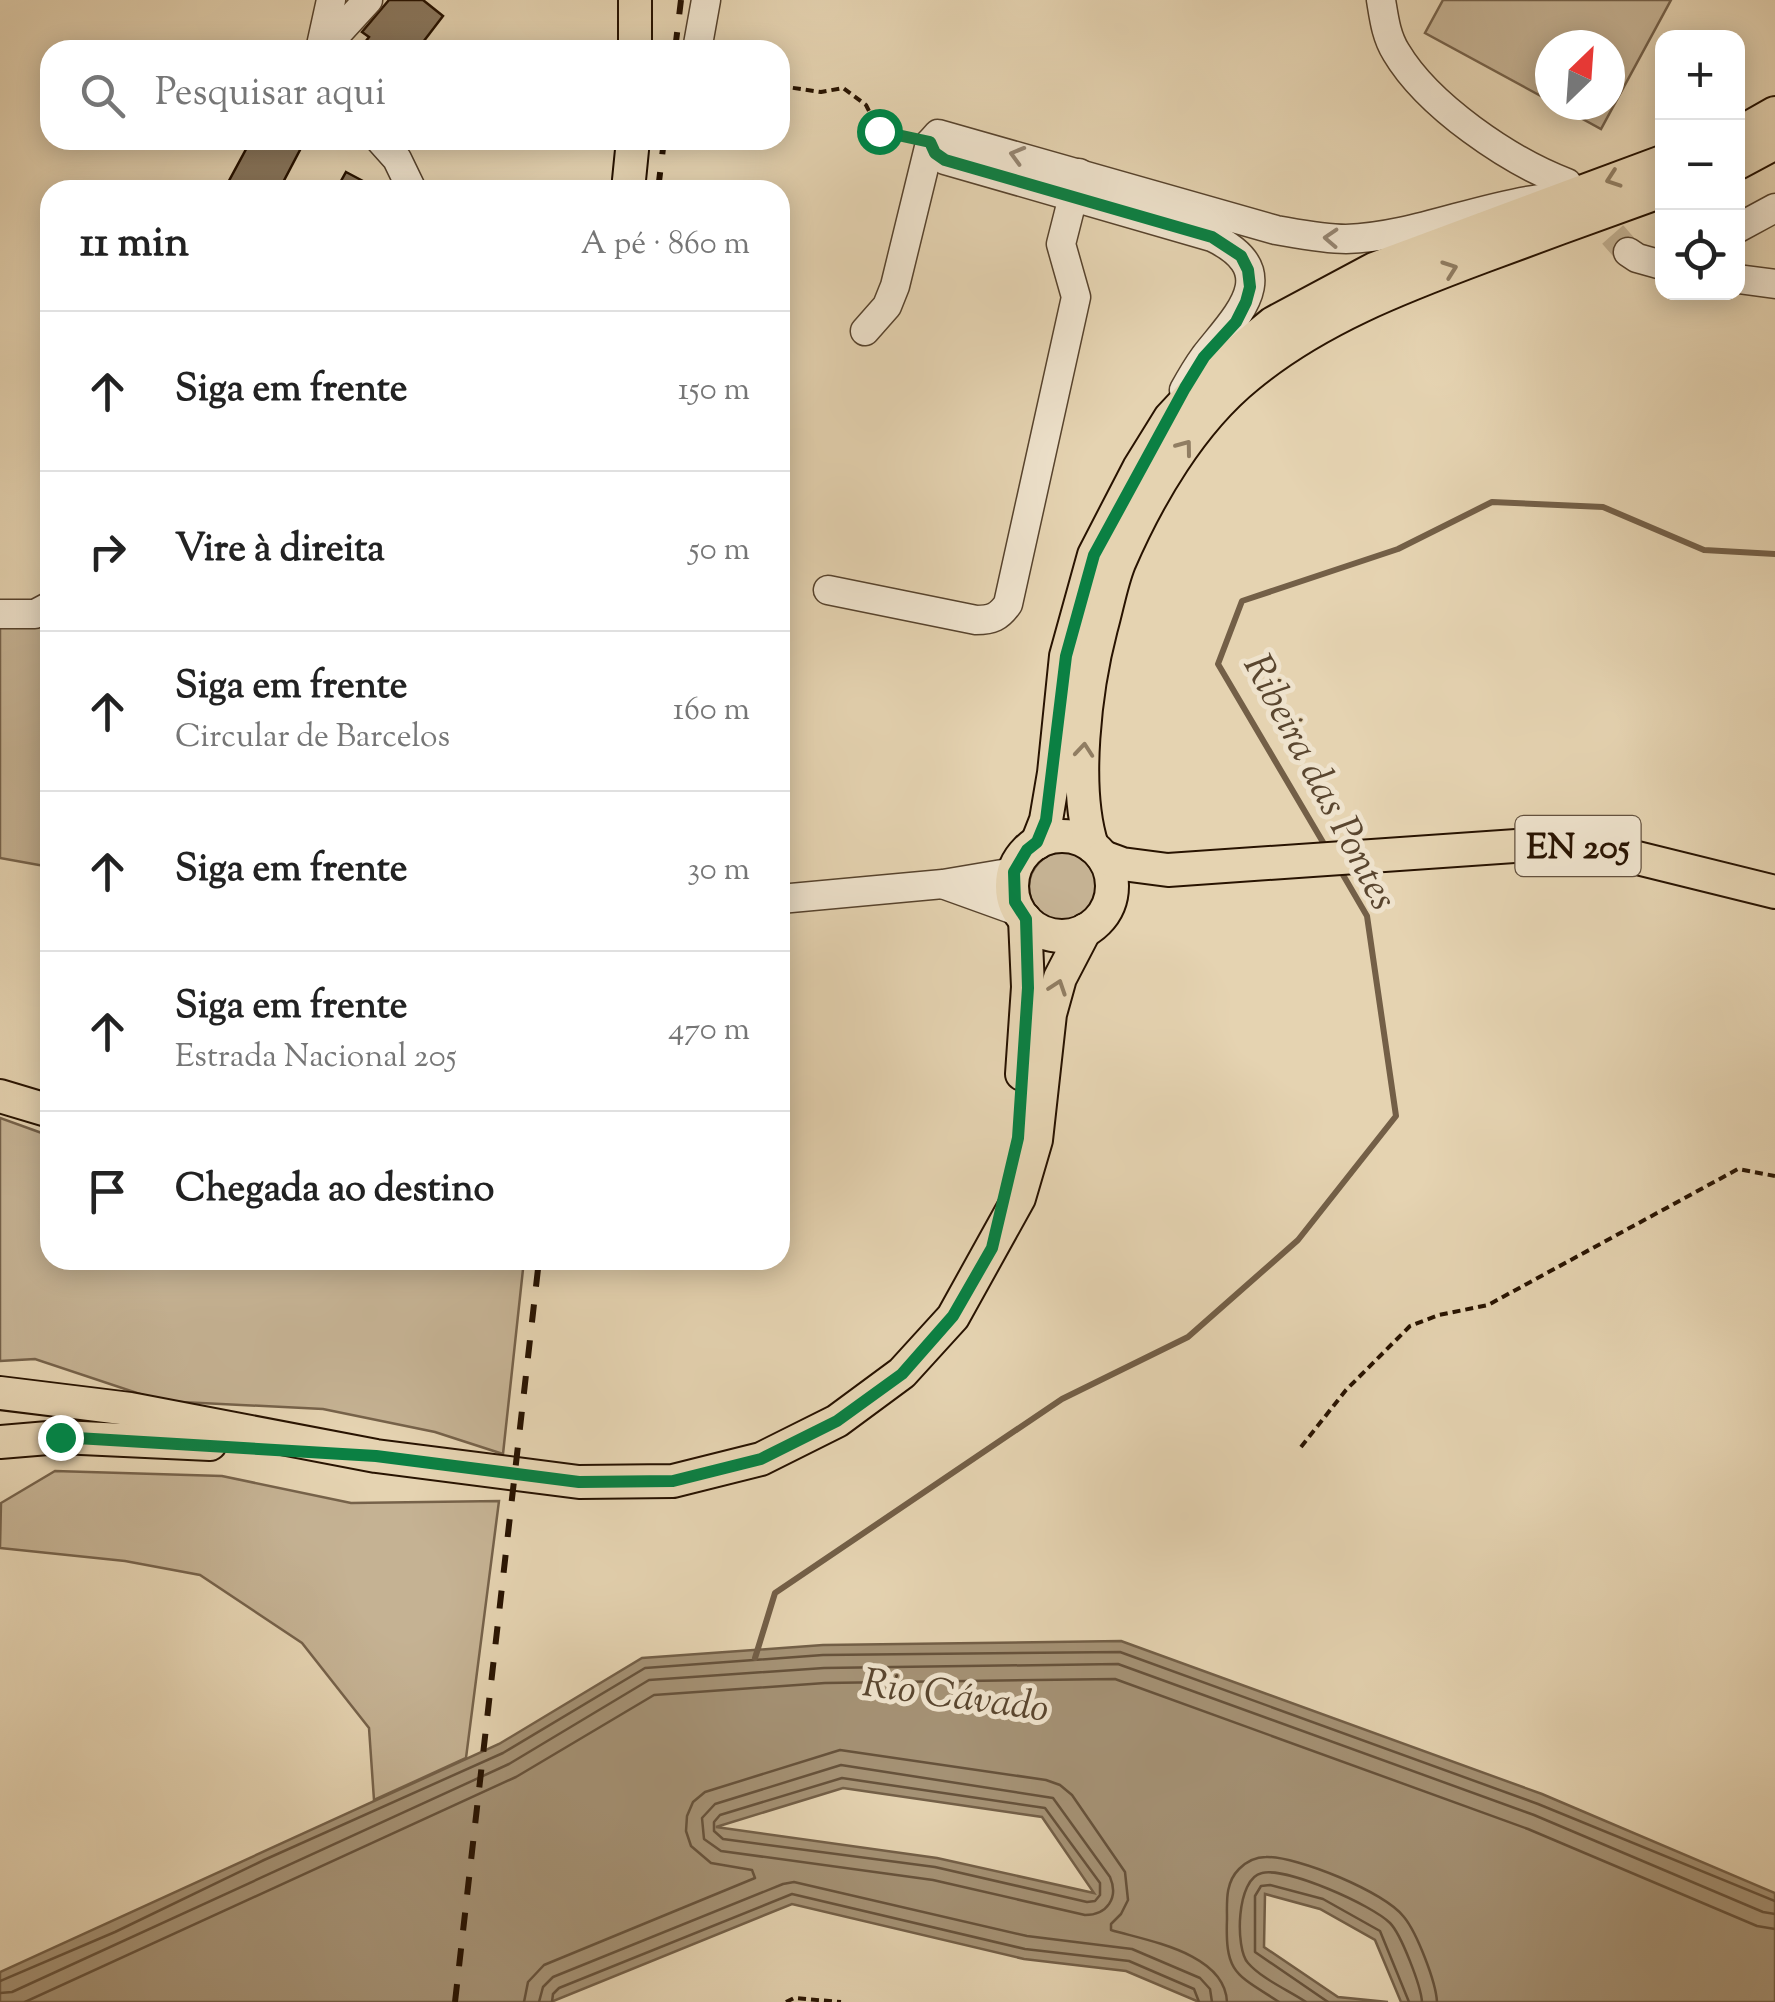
<!DOCTYPE html>
<html lang="pt">
<head>
<meta charset="utf-8">
<style>
  :root { --surface:#fff; --page:#f6f6f6; --text:#222; --muted:#767676; --line:#e0e0e0 }
  body { margin:0; font-family:"Sorts Mill Goudy",serif; background:var(--page); color:var(--text) }
  .controls { position:absolute; right:30px; top:30px; display:grid; overflow:hidden; border-radius:20px; box-shadow:0 5px 25px #0003 }
  .controls button { width:90px; height:90px; display:grid; place-items:center; padding:0; border:0; border-bottom:2px solid var(--line); background:var(--surface); color:var(--text); font:50px sans-serif }
  .compass { position:absolute; left:1535px; top:30px; width:90px; height:90px; border-radius:50%; background:var(--surface); box-shadow:0 5px 25px #0003; rotate:25deg }
  .stop { position:absolute; width:30px; height:30px; margin:-22px; border:8px solid #0b8043; border-radius:50%; background:#fff }
  .stop.end { background:#0b8043; border-color:#fff; box-shadow:0 2px 10px #0008 }
  .list { margin:0; padding:0; list-style:none }
  h2 { display:flex; justify-content:space-between; align-items:center; height:130px; margin:0; padding:0 40px; font-size:42px }
  h2 small { font-size:32px; font-weight:400; color:var(--muted) }
  .list li { display:grid; grid-template-columns:65px 1fr auto; gap:30px; align-items:center; box-sizing:border-box; height:160px; padding:0 40px; border-top:2px solid var(--line) }
  .list b { display:block; font-size:38px; white-space:nowrap }
  .list p { margin:0; font-size:32px; white-space:nowrap; color:var(--muted) }
  .list em { font-size:32px; font-style:normal; color:var(--muted) }
  .icon { flex:none; width:55px; height:55px; fill:none; stroke:currentColor; stroke-width:2; stroke-linecap:round; stroke-linejoin:round }
  .map { position:relative; flex:none; width:1775px; height:2002px; overflow:hidden }
  .search { position:absolute; background:var(--surface); box-shadow:0 5px 25px #0003; left:40px; top:40px; width:750px; height:110px; display:flex; align-items:center; gap:25px; box-sizing:border-box; padding:0 35px; border-radius:30px; color:var(--muted); font-size:38px }
  .panel { position:absolute; background:var(--surface); box-shadow:0 5px 25px #0003; left:40px; top:180px; width:750px; height:1090px; border-radius:30px }
  .map>svg:first-child { display:block }
</style>
</head>
<body>
<div class="map">
<svg width="1775" height="2002" viewBox="0 0 1775 2002">
  <rect width="100%" height="100%" fill="#e5d3b1"/>
  <filter id="stains"><feTurbulence type="fractalNoise" baseFrequency=".002" numOctaves="4"/><feColorMatrix values="0 0 0 0 .2 0 0 0 0 .09 0 0 0 0 .02 0 0 0 .5 -.17"/></filter>
  <radialGradient id="worn" r=".72"><stop offset=".6" stop-color="#630" stop-opacity="0"/><stop offset="1" stop-color="#630" stop-opacity=".3"/></radialGradient>
  <!-- green -->
  <g fill="#c5b293" stroke="#76624a" stroke-width="2.5">
    <polygon points="1443,0 1671,0 1601,129 1557,105 1610,105 1610,45 1550,45 1550,101 1425,33"/>
    <polygon points="0,618 50,626 50,867 0,858"/>
    <circle cx="1064" cy="887" r="35"/>
    <polygon points="0,1118 50,1136 50,1260 524,1260 503,1454 435,1432 323,1409 161,1401 35,1359 0,1361"/>
    <polygon points="55,1471 222,1476 351,1503 499,1501 466,1758 374,1800 369,1728 302,1643 200,1575 125,1561 0,1548 1,1503"/>
  </g>
  <!-- water -->
  <path fill="#a59275" stroke="#735f47" stroke-width="2.5" fill-rule="evenodd" d="M1121,1641L1542,1794L1775,1893V2002H1401L1375,1940L1320,1909L1265,1894L1264,1947L1338,1997L1388,2002H1199L1126,1971L1024,1959L792,1904L551,2002H0V1972L499,1744L642,1658L823,1645ZM843,1788L1042,1817L1094,1893L937,1858L716,1827Z"/>
  <g fill="none" stroke-linecap="round" stroke-linejoin="round">
    <!-- shore -->
    <g stroke="#66523b" stroke-width="2.5">
      <path d="M841,1765L1053,1798L1110,1877C1119,1898 1107,1915 1085,1915L933,1880L721,1851L704,1839L702,1818L715,1804Z"/>
      <polygon points="842,1778 1045,1808 1100,1883 1100,1895 1095,1901 1087,1902 935,1867 723,1839 714,1831 714,1822 720,1815"/>
      <polyline points="0,1981 115,1932 264,1860 503,1753 645,1668 823,1655 1120,1652 1538,1804 1775,1901"/>
      <polyline points="0,1993 12,1992 509,1764 649,1680 824,1668 1118,1664 1534,1815 1763,1912 1775,1914"/>
      <polyline points="25,2002 516,1777 654,1695 825,1683 1115,1679 1528,1829 1757,1926 1775,1929"/>
      <path d="M524,2002L528,1982L544,1965L755,1878L752,1870L711,1863L691,1846L686,1831L687,1816L693,1802L705,1792L840,1750L1046,1780L1060,1785L1072,1795L1125,1872L1128,1900L1121,1914L1111,1924V1930C1148,1941 1225,1953 1227,2002"/>
      <polyline points="539,2002 543,1987 553,1977 783,1884 794,1882 1027,1936 1132,1949 1200,1978 1210,1989 1212,2002"/>
      <polyline points="552,2002 553,1994 559,1988 792,1894 1025,1949 1129,1961 1194,1989 1199,2002"/>
      <path d="M1279,2002C1236,1974 1225,1974 1227,1919C1227,1902 1225,1883 1239,1869C1246,1862 1256,1857 1266,1857C1297,1856 1385,1892 1404,1917C1417,1933 1436,1982 1437,2002"/>
      <path d="M1306,2002C1288,1990 1262,1979 1248,1963C1235,1949 1236,1878 1262,1873C1287,1867 1372,1905 1390,1923C1401,1934 1421,1986 1422,2002"/>
      <polyline points="1328,2002 1255,1952 1255,1896 1261,1886 1270,1885 1323,1899 1380,1931 1409,2002"/>
    </g>
    <!-- stream -->
    <g stroke="#735f47" stroke-width="6">
      <polyline points="1327,849 1218,664 1242,601 1398,549 1492,502 1603,507 1704,550 1775,554"/>
      <polyline points="755,1658 775,1593 1062,1399 1188,1337 1298,1240 1396,1116 1367,916 1339,868"/>
    </g>
  </g>
  <!-- building -->
  <g fill="#8a775d" stroke="#281301" stroke-width="2.5">
    <polygon points="389,0 423,0 443,16 417,50 359,50 369,37 362,32"/>
    <polygon points="251,140 286,140 301,148 279,190 224,190"/>
    <polygon points="346,172 380,190 336,190"/>
  </g>
  <g fill="none" stroke-linecap="round" stroke-linejoin="round">
    <!-- minor-tunnel -->
    <polyline stroke="#bfad8e" stroke-width="28" stroke-dasharray="28 14" stroke-linecap="butt" points="1585,203 1628,252"/>
    <defs>
      <g id="minor">
        <path d="M1381,0C1384,18 1386,36 1396,52C1428,106 1509,161 1567,183"/>
        <polyline points="320,50 331,0"/>
        <polyline points="322,50 368,0"/>
        <polyline points="697,50 706,0"/>
        <polyline points="380,140 397,159 412,190"/>
        <path d="M930,143L935,153L945,160L1212,237C1285,272 1237,315 1205,356C1197,367 1190,379 1184,390"/>
        <polyline points="1738,228 1775,208"/>
        <polyline points="1628,252 1637,258 1662,265"/>
        <polyline points="1738,279 1775,284"/>
        <path d="M865,331L887,306L895,286L930,143L938,134L1276,230C1299,234 1323,239 1346,239C1411,237 1474,208 1539,199"/>
        <path d="M828,590L976,620C992,620 999,617 1008,604L1076,297L1061,244L1079,173"/>
        <polyline points="0,614 35,614 50,606"/>
        <polyline points="945,885 1020,912"/>
        <polyline points="780,899 943,884 1014,872"/>
      </g>
      <g id="major">
        <polyline points="635,0 635,50"/>
        <polyline points="1738,134 1775,113"/>
        <polyline points="1738,163 1775,143"/>
        <polyline points="628,190 633,140"/>
        <circle cx="1062" cy="886" r="50"/>
        <polyline points="1037,843 1046,820 1054,773 1066,656 1094,555 1139,468 1170,418 1210,375 1273,323 1374,269 1662,162"/>
        <path d="M1092,846C1073,787 1085,689 1101,628C1107,607 1111,583 1119,563C1148,496 1191,422 1248,376C1317,319 1401,287 1484,256C1543,234 1603,212 1662,191"/>
        <polyline points="1103,857 1122,864 1168,870 1543,844 1579,846 1613,852 1775,892"/>
        <polyline points="1022,1074 1028,987 1025,919"/>
        <polyline points="0,1096 50,1111"/>
        <polyline points="0,1393 130,1409 376,1456 579,1482 673,1481 761,1459 837,1421 902,1373 953,1317 1019,1198 1036,1140 1050,1014 1060,978 1085,930"/>
        <polyline points="0,1442 60,1437 210,1444"/>
      </g>
    </defs>
    <!-- minor casing -->
    <use href="#minor" stroke="#57432d" stroke-width="31"/>
    <!-- major casing -->
    <use href="#major" stroke="#281301" stroke-width="36"/>
    <!-- path -->
    <g stroke="#281301" stroke-width="4" stroke-dasharray="8 5" stroke-linecap="butt">
      <polyline points="780,86 821,92 843,88 866,105 879,131 907,137"/>
      <polyline points="1301,1447 1346,1390 1410,1326 1439,1315 1488,1305 1738,1169 1775,1176"/>
      <polyline points="786,2002 794,1998 841,2002"/>
    </g>
    <!-- minor -->
    <use href="#minor" stroke="#eee2cc" stroke-width="28"/>
    <!-- major -->
    <use href="#major" stroke="#e5d3b1" stroke-width="32"/>
    <!-- rail -->
    <g stroke="#281301" stroke-width="6" stroke-dasharray="18 18" stroke-linecap="butt">
      <polyline points="675,50 681,0"/>
      <polyline points="658,190 664,140"/>
      <polyline points="455,2002 539,1260"/>
    </g>
  </g>
  <!-- one-way arrows -->
  <defs><path id="oneway-chevron" d="M-2-3.5L2.5 0L-2 3.5" fill="none" stroke-width="1.6" stroke-linecap="round" stroke-linejoin="round" transform="scale(2.5)"/></defs>
  <g stroke="#958571">
    <use href="#oneway-chevron" transform="translate(1017 155) rotate(-164)"/>
    <use href="#oneway-chevron" transform="translate(1331 238) rotate(-177)"/>
  </g>
  <g stroke="#907d62">
    <use href="#oneway-chevron" transform="translate(1613 179) rotate(161)"/>
    <use href="#oneway-chevron" transform="translate(1450 269) rotate(-20)"/>
    <use href="#oneway-chevron" transform="translate(1185 447) rotate(-53)"/>
    <use href="#oneway-chevron" transform="translate(1084 750) rotate(-85)"/>
    <use href="#oneway-chevron" transform="translate(1058 987) rotate(-71)"/>
  </g>
  <g fill="none" stroke-linecap="round" stroke-linejoin="round">
    <!-- route -->
    <polyline stroke="#0b8043" stroke-width="12" points="60,1437 376,1456 579,1482 673,1481 761,1459 837,1421 902,1374 953,1316 992,1248 1018,1138 1028,988 1026,919 1015,902 1014,872 1027,850 1037,842 1046,820 1066,656 1094,555 1185,388 1204,357 1236,322 1246,302 1250,287 1248,270 1241,256 1212,237 945,160 935,153 930,142 879,131"/>
  </g>
  <g text-anchor="middle" stroke-width="10" stroke-linejoin="round" paint-order="stroke">
    <!-- shield labels -->
    <rect fill="#eee2cc" stroke="#63513e" stroke-width="2.5" x="1515.5" y="816" width="125" height="60" rx="8"/>
    <g font-size="35" font-weight="bold" fill="#281301">
      <text x="1578" y="858">EN 205</text>
    </g>
    <!-- water labels -->
    <g font-size="40" font-style="italic" fill="#5a462f" stroke="#eee2cc">
      <text transform="translate(1322 781) rotate(62)" y="14">Ribeira das Pontes</text>
      <text transform="translate(956 1694) rotate(8)" y="14">Rio Cávado</text>
    </g>
  </g>
  <rect width="100%" height="100%" filter="url(#stains)"/>
  <rect width="100%" height="100%" fill="url(#worn)"/>
</svg>
<div class="controls">
<button>+</button>
<button>−</button>
<button><svg class="icon" aria-label="locate" viewBox="0 0 24 24"><circle cx="12" cy="12" r="6"/><path d="M12 2v4M12 18v4M2 12h4M18 12h4"/></svg></button>
</div>
<svg class="compass" viewBox="-18 -18 36 36"><path d="M0-13l5 13h-10z" fill="#e53935"/><path d="M0 13l5-13h-10z" fill="#767676"/></svg>
<div class="stop" style="left:879px;top:131px"></div>
<div class="stop end" style="left:60px;top:1437px"></div>
<div class="search"><svg class="icon" aria-label="search" viewBox="0 0 24 24"><circle cx="10" cy="10" r="6"/><path d="M15 15l6 6"/></svg>Pesquisar aqui</div>
<section class="panel">
<h2>11 min<small>A pé · 860 m</small></h2>
<ul class="list">
<li><svg class="icon" aria-label="ahead" viewBox="0 0 24 24"><path d="M12 20V5M6 11l6-6 6 6"/></svg><div><b>Siga em frente</b></div><em>150 m</em></li>
<li><svg class="icon" aria-label="right" viewBox="0 0 24 24"><path d="M7 20v-9h11M14 6l5 5-5 5"/></svg><div><b>Vire à direita</b></div><em>50 m</em></li>
<li><svg class="icon" aria-label="ahead" viewBox="0 0 24 24"><path d="M12 20V5M6 11l6-6 6 6"/></svg><div><b>Siga em frente</b><p>Circular de Barcelos</p></div><em>160 m</em></li>
<li><svg class="icon" aria-label="ahead" viewBox="0 0 24 24"><path d="M12 20V5M6 11l6-6 6 6"/></svg><div><b>Siga em frente</b></div><em>30 m</em></li>
<li><svg class="icon" aria-label="ahead" viewBox="0 0 24 24"><path d="M12 20V5M6 11l6-6 6 6"/></svg><div><b>Siga em frente</b><p>Estrada Nacional 205</p></div><em>470 m</em></li>
<li><svg class="icon" aria-label="arrive" viewBox="0 0 24 24"><path d="M6 21V4h12l-3 4 3 4H6"/></svg><div><b>Chegada ao destino</b></div></li>
</ul>
</section>
</div>
</body>
</html>
